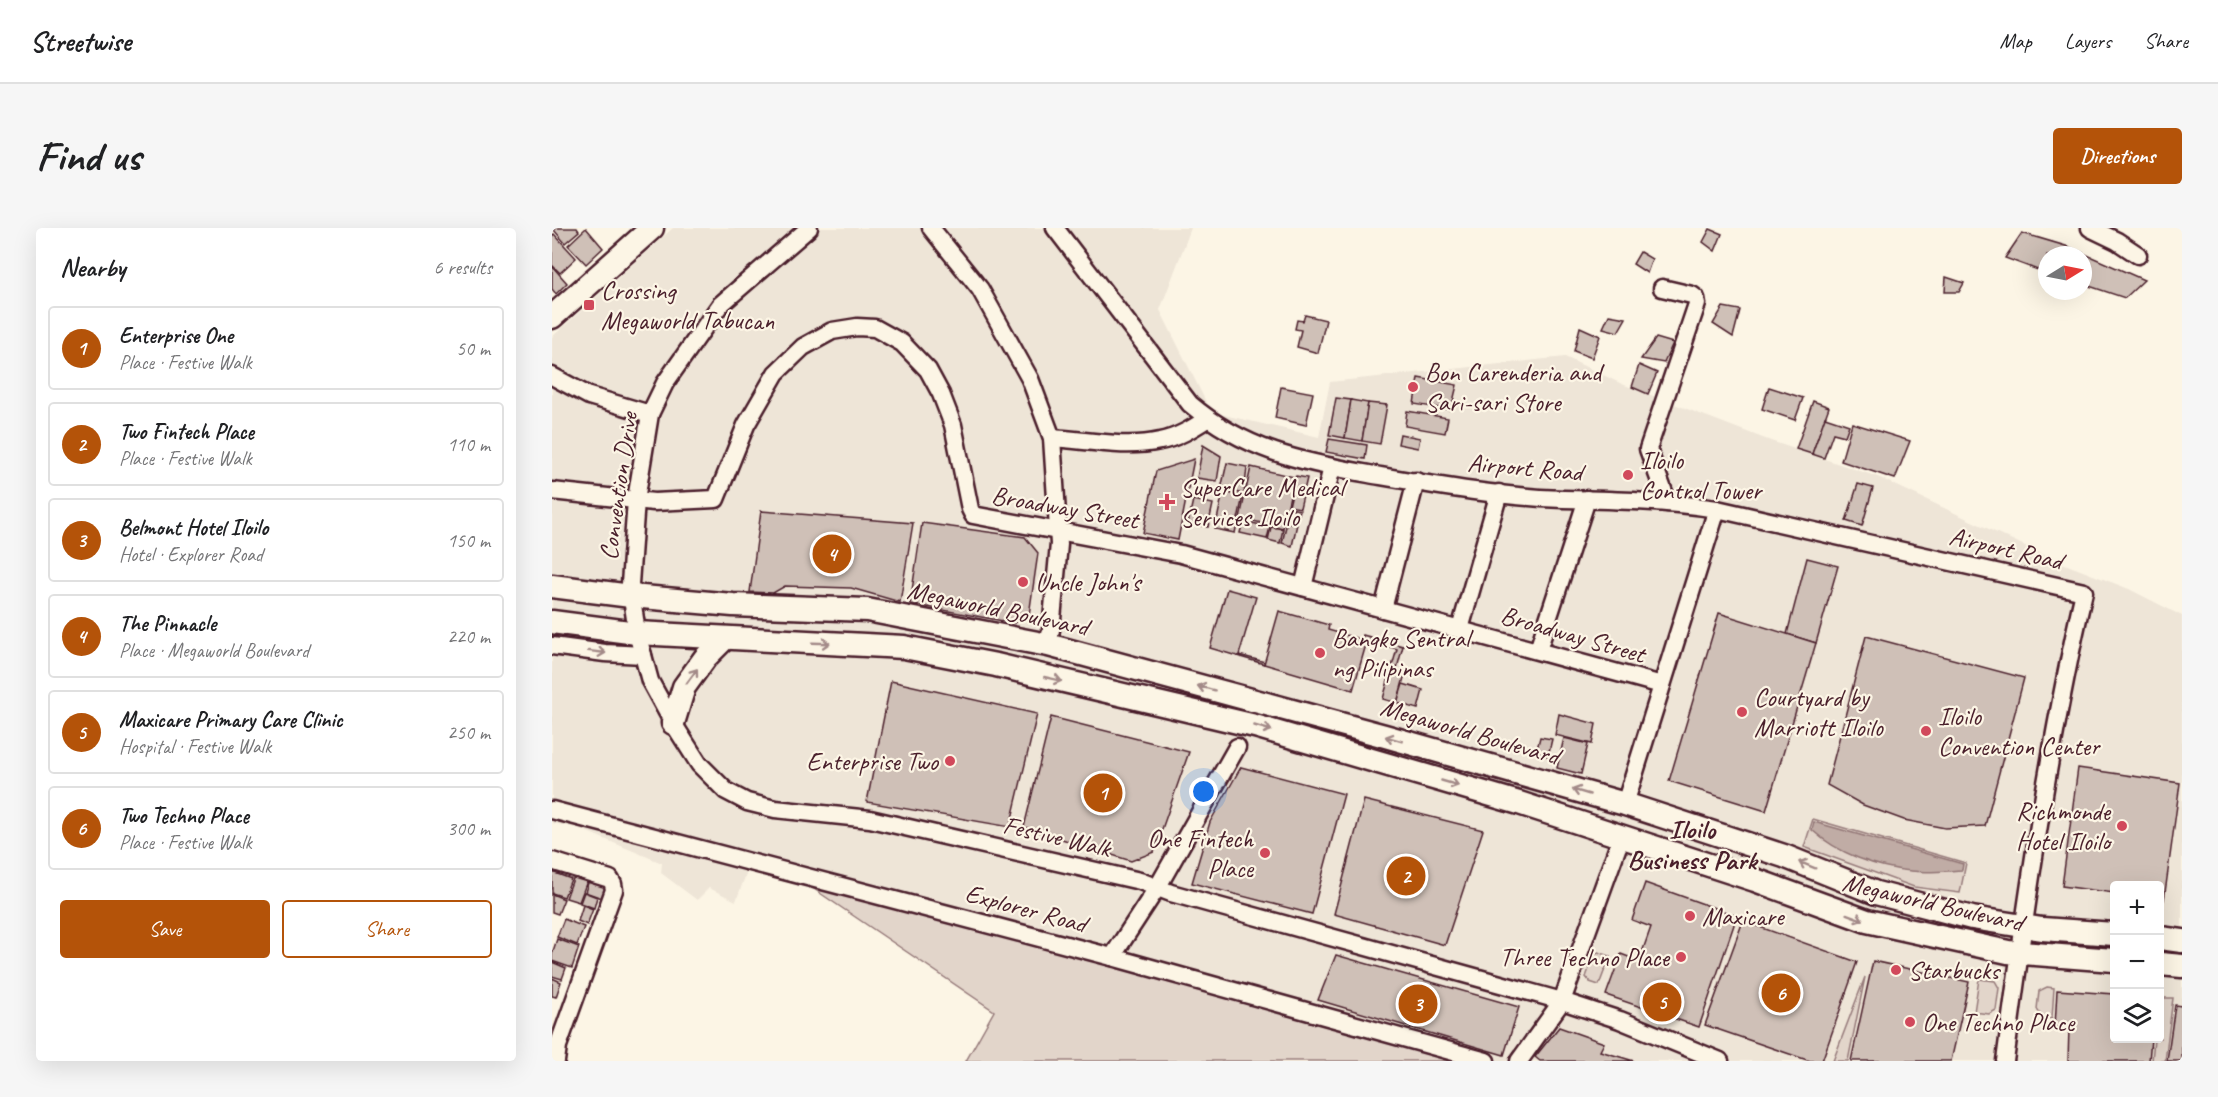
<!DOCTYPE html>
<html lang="en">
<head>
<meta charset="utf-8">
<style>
  :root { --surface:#fff; --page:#f6f6f6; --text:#202124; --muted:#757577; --line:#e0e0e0; --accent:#b45309 }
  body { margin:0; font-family:Caveat,sans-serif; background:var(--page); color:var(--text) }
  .controls { position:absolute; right:18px; bottom:18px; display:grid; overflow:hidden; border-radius:6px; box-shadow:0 6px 24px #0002 }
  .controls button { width:54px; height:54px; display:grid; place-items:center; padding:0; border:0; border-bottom:2px solid var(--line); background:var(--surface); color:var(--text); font:30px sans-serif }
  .compass { position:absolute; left:1486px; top:18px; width:54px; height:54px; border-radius:50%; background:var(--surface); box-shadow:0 6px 24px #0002; rotate:80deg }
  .you { position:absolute; left:652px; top:564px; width:21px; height:21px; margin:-15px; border:4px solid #fff; border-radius:50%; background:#1a73e8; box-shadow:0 0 0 9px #1a73e833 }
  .badge { display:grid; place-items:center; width:39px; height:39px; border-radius:50%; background:var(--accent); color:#fff; font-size:20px; font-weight:700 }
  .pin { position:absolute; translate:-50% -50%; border:3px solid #fff; box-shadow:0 2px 6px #0006 }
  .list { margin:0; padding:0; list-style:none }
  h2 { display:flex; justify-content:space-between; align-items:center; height:78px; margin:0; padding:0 24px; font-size:26px }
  h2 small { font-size:20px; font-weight:400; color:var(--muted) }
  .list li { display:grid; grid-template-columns:39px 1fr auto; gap:18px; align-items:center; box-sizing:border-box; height:84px; margin:0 12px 12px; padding:0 12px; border:2px solid var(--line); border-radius:6px }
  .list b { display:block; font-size:22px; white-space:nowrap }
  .list p { margin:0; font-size:20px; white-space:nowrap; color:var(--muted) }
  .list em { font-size:20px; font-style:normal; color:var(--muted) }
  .actions { display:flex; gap:12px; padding:18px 24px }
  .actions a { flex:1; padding:14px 0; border:2px solid var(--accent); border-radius:6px; text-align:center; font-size:21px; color:var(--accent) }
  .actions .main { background:var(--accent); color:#fff }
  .icon { flex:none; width:33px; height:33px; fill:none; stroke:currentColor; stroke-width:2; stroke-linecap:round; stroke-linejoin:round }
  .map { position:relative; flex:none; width:1630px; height:833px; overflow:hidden; border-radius:6px }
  header { display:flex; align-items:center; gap:36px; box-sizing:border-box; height:84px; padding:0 30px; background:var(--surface); border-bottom:2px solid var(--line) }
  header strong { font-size:28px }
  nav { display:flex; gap:33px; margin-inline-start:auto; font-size:21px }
  .intro { display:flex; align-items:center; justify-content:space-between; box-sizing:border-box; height:144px; padding:0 36px }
  h1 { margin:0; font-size:42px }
  .button { padding:15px 27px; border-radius:6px; background:var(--accent); color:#fff; font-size:21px; font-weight:700 }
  main { display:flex; gap:36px; padding:0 36px }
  aside { flex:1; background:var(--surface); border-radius:6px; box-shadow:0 6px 24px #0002 }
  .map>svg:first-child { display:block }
</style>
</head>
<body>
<header>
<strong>Streetwise</strong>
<nav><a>Map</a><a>Layers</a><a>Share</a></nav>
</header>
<div class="intro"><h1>Find us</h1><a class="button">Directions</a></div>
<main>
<aside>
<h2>Nearby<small>6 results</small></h2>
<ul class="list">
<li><span class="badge">1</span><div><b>Enterprise One</b><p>Place · Festive Walk</p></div><em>50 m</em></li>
<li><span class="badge">2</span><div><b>Two Fintech Place</b><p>Place · Festive Walk</p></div><em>110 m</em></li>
<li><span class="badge">3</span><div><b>Belmont Hotel Iloilo</b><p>Hotel · Explorer Road</p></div><em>150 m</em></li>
<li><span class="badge">4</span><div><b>The Pinnacle</b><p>Place · Megaworld Boulevard</p></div><em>220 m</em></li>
<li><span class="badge">5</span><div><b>Maxicare Primary Care Clinic</b><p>Hospital · Festive Walk</p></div><em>250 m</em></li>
<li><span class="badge">6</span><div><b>Two Techno Place</b><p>Place · Festive Walk</p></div><em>300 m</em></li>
</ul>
<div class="actions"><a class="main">Save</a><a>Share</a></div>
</aside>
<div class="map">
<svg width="1630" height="833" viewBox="0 0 1630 833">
  <rect width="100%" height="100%" fill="#fcf5e5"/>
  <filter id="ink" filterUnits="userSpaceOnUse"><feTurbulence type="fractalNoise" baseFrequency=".0167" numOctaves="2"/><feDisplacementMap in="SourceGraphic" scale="12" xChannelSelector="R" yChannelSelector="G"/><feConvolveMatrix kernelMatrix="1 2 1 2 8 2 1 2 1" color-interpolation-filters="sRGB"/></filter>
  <g filter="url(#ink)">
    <!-- built -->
    <path fill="#eee5d7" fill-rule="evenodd" d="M121,0H639L608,82L659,184L767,209L778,154L1013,129L1070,156L1216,212L1326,249L1505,333L1577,361L1630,388V833H911L196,641L184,673L157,660L145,672L109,645L110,635L26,600L0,595V109ZM1562,658H1608V810H1562Z"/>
    <!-- green -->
    <g fill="#e2d5ca" stroke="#967a7a" stroke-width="1.5">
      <polygon points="1261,591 1414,635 1408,665 1362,659 1252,619"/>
      <polygon points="256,657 911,833 414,833 442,783"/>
      <polygon points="1046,724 1058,728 1047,757 1038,754 1034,749 1042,727"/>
      <polygon points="1313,749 1296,833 1281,833"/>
      <polygon points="1427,751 1443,753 1447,760 1444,782 1437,786 1422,784"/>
      <polygon points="1495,759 1502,760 1500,791 1489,788 1485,781 1487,763"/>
      <polygon points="1608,770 1621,770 1613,833 1600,833 1602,811 1608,810"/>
    </g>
    <!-- water -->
    <path fill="#c0aca5" stroke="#917474" stroke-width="1.5" d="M1262,594L1411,636L1410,642C1393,643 1376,645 1359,643C1325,640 1285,625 1260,602Z"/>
    <!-- building -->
    <g fill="#cfc0b7" stroke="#4a1f2b" stroke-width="1.5">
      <polygon points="5,0 25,0 27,3 13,15 2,2"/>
      <polygon points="34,0 51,20 34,36 16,17"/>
      <polygon points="1158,1 1170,6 1163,23 1151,14"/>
      <polygon points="1470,5 1517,19 1510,27 1495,27 1494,45 1453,30"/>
      <polygon points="2,6 24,30 8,45 0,37 0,8"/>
      <polygon points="1517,19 1592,52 1573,70 1531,56 1531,27 1516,27"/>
      <polygon points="1088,24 1100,31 1095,45 1081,36"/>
      <polygon points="0,38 15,55 4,66 0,61"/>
      <polygon points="1394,49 1412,55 1407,64 1393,64"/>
      <polygon points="1171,79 1188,82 1181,109 1161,96"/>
      <polygon points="753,87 774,92 766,125 745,119 749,102 743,101 745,92 751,93"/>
      <polygon points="1057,87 1074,90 1066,104 1051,100"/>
      <polygon points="1028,99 1048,108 1040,130 1022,123"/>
      <polygon points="1104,110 1121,115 1112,135 1089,131"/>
      <polygon points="1087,137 1105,145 1096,166 1080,159"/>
      <polygon points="866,150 905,157 899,182 862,176"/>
      <polygon points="729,159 761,165 754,197 723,190"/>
      <polygon points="1217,159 1251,170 1243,192 1210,181"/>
      <polygon points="784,170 799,172 793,210 777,207"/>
      <polygon points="799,172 816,175 810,213 793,210"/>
      <polygon points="1261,173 1277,179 1260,226 1244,221"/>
      <polygon points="816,175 835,177 828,216 810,213"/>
      <polygon points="855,183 896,190 893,205 853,198"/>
      <polygon points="1273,189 1297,197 1293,208 1281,205 1272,230 1260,226"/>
      <polygon points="1300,195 1358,213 1343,251 1289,233"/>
      <polygon points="848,206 868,210 866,220 846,216"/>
      <polygon points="777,211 815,217 813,231 774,224"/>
      <polygon points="651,217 669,228 665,253 645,250"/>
      <polygon points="642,231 626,312 591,305 604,243"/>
      <polygon points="675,235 695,239 692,266 669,261"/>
      <polygon points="699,239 742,249 731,300 688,290"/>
      <polygon points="744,248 755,250 748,280 737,278"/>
      <polygon points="1306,256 1321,260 1310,298 1294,293"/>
      <polygon points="671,264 691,268 683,305 663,301"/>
      <polygon points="641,272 661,276 656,299 636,295"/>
      <polygon points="738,280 748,282 745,293 735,291"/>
      <polygon points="209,283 361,295 348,374 299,360 233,358 221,365 198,364"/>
      <polygon points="691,293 718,299 715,311 688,305"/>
      <polygon points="735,294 745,296 740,318 730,315"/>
      <polygon points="370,295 473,309 486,325 477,387 462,395 358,376"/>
      <polygon points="719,299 731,301 728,315 716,312"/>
      <polygon points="1255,330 1286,338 1264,415 1235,406"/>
      <polygon points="675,361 704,369 687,427 713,434 712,436 658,420"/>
      <polygon points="727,383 777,397 776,402 815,413 801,462 712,436"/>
      <polygon points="1167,385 1264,415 1214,583 1117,553"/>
      <polygon points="811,407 851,418 844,444 839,442 845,421 810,411"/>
      <polygon points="1314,408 1472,450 1433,598 1393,600 1352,592 1311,577 1275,557"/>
      <polygon points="839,442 853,446 845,475 831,471"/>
      <polygon points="339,453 485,486 458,599 315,574"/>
      <polygon points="851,456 871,462 866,481 845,475"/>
      <polygon points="1007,486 1044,496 1040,516 1003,507"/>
      <polygon points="499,489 637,524 602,624 579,633 472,599"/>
      <polygon points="988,509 1000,511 996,528 984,525"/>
      <polygon points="1012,510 1036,516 1029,546 1005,540"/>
      <polygon points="689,539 792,566 760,686 640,655 658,594"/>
      <polygon points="1526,540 1628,555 1612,672 1608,672 1608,658 1562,658 1562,665 1510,658"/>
      <polygon points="812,572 931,602 893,717 782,686"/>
      <polygon points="0,644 19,651 12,669 0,665"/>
      <polygon points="22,648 35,653 27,674 14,670"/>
      <polygon points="37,652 54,658 50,670 33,664"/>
      <polygon points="1093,655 1185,688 1147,799 1054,767 1069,726 1087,733 1099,699 1080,692"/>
      <polygon points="32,664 45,669 42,680 28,675"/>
      <polygon points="0,666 12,671 6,686 0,684"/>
      <polygon points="31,677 41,681 35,697 26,693"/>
      <polygon points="12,691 32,699 25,717 5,709"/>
      <polygon points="1191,693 1305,734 1270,833 1258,833 1153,797"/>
      <polygon points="5,711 27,719 20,740 0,733 0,726"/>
      <polygon points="784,727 967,779 952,827 766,772"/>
      <polygon points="1321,733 1417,754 1399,833 1299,833"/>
      <polygon points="0,734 14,740 10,751 0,748"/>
      <polygon points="0,750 9,754 4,769 0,768"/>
      <polygon points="1505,762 1562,766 1562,810 1599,810 1597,833 1516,833 1517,800 1503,799"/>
      <polygon points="1623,777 1630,778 1630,833 1615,833"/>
      <polygon points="1007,799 1052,815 1048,823 1082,833 988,833 983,829"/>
    </g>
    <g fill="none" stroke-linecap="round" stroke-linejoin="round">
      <defs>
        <g id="minor">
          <polyline points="257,0 168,77 113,155 98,186 84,272 78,356 85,405 98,453 121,495 147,536 174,563 195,574 223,581 318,591 588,653 619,665 1010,773 1068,792 1168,833"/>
          <polyline points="379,0 428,61 478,151 500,210 507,316 499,402 496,417"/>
          <path d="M503,0L638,176C692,222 749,234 817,246C881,257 947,269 1011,271C1063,272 1114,273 1165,281L1532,364C1496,519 1474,676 1453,833"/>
          <polyline points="1538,0 1565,13 1586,27"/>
          <polyline points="1110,60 1140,67 1144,70 1145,76 1096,221 1116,275"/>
          <polyline points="0,148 37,168 98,186"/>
          <path d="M500,210C534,212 574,221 608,213C625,210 641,200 655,191"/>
          <polyline points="0,263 102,274 164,271 194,197 224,145 251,119 280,103 305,99 323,100 350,115 376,142 389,166 401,197 418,281 421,287 629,326 1110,457"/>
          <polyline points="751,359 780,239"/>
          <polyline points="831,381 864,253"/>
          <polyline points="908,401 947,265"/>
          <polyline points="0,418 53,425 91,427"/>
          <polyline points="986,422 1035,271"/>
          <polyline points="1073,576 1165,281"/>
          <polyline points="0,582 560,729 934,833"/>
          <polyline points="0,633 58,651 61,656 62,662 6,818 4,833"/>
          <polyline points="560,729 605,660 685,519"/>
          <polyline points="967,833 1010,773 1070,607"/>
        </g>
        <g id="major">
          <polyline points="0,89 100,0"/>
          <polyline points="0,358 79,368 181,377 315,382 496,417 833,508 1073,576 1232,628 1324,665 1420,690 1490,701 1562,706"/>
          <polyline points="0,394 85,405 352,419 444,437 703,498 967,575 1203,652 1315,693 1456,724 1562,732"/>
          <polyline points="121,495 132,459 153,430 173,410"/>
          <polyline points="1608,710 1630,713"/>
          <polyline points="1608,736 1630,738"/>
        </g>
      </defs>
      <!-- minor casing -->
      <use href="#minor" stroke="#4a1f2b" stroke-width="21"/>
      <!-- major casing -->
      <use href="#major" stroke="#4a1f2b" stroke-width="27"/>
      <!-- minor -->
      <use href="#minor" stroke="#fcf5e5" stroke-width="16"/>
      <!-- major -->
      <use href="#major" stroke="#fcf5e5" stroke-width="22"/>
    </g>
    <!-- one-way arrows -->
    <defs><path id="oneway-shaft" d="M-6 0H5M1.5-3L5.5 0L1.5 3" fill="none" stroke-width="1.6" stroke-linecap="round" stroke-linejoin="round" transform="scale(1.5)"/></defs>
    <g stroke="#a38a88">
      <use href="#oneway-shaft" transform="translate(269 415) rotate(2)"/>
      <use href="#oneway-shaft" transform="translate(45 424) rotate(7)"/>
      <use href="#oneway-shaft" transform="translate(140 448) rotate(-54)"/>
      <use href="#oneway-shaft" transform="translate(501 451) rotate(13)"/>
      <use href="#oneway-shaft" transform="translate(654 460) rotate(-165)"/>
      <use href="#oneway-shaft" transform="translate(711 500) rotate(16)"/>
      <use href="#oneway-shaft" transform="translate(842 511) rotate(-164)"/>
      <use href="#oneway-shaft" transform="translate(898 555) rotate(16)"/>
      <use href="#oneway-shaft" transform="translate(1029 564) rotate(-164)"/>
      <use href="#oneway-shaft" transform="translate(1255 637) rotate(-158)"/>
      <use href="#oneway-shaft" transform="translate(1303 689) rotate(20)"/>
    </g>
  </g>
  <!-- markers -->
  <g fill="#d1495b" stroke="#fcf5e5" stroke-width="2">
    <rect x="31" y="71" width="12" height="12" rx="3"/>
    <circle cx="861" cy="159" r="6"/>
    <circle cx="1076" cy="247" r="6"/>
    <path d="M612 265h6v6h6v6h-6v6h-6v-6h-6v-6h6z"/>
    <circle cx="471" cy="354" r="6"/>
    <circle cx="768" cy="425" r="6"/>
    <circle cx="1190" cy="484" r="6"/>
    <circle cx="1374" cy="503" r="6"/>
    <circle cx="398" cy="533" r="6"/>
    <circle cx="1570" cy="598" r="6"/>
    <circle cx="713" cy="625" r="6"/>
    <circle cx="1138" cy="688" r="6"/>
    <circle cx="1129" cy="729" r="6"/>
    <circle cx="1344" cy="742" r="6"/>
    <circle cx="1358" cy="794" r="6"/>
  </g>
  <g text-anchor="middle" stroke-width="4.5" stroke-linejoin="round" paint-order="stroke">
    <!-- poi labels -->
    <g font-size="26" fill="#4a1f2b" stroke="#fcf5e5" text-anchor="start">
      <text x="49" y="71">Crossing<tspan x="49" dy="30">Megaworld Tabucan</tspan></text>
      <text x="873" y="153">Bon Carenderia and<tspan x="873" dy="30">Sari-sari Store</tspan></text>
      <text x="1088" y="241">Iloilo<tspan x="1088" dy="30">Control Tower</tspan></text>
      <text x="628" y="268">SuperCare Medical<tspan x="628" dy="30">Services Iloilo</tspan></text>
      <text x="483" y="363">Uncle John's</text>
      <text x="780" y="419">Bangko Sentral<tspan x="780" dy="30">ng Pilipinas</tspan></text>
      <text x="1202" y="478">Courtyard by<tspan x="1202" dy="30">Marriott Iloilo</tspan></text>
      <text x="1386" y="497">Iloilo<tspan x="1386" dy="30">Convention Center</tspan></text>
      <text x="386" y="542" text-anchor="end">Enterprise Two</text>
      <text x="1558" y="592" text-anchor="end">Richmonde<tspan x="1558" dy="30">Hotel Iloilo</tspan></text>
      <text x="701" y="619" text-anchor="end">One Fintech<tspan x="701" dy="30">Place</tspan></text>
      <text x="1150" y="697">Maxicare</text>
      <text x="1117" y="738" text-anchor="end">Three Techno Place</text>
      <text x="1356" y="751">Starbucks</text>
      <text x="1370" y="803">One Techno Place</text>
    </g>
    <!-- street labels -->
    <g font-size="26" fill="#4a1f2b" stroke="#fcf5e5">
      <text transform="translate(973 239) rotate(5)" y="9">Airport Road</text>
      <text transform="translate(66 258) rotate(-82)" y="9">Convention Drive</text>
      <text transform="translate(513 279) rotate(10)" y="9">Broadway Street</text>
      <text transform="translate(1454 320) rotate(13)" y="9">Airport Road</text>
      <text transform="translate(446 380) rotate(12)" y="9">Megaworld Boulevard</text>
      <text transform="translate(1021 406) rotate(16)" y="9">Broadway Street</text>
      <text transform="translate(918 503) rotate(16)" y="9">Megaworld Boulevard</text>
      <text transform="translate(505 608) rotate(13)" y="9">Festive Walk</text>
      <text transform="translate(1381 674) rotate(13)" y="9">Megaworld Boulevard</text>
      <text transform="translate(474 680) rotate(15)" y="9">Explorer Road</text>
    </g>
    <!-- neighbourhood labels -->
    <g font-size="27" font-weight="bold" fill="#4a1f2b" stroke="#fcf5e5">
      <text x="1140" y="610">Iloilo<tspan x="1140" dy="31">Business Park</tspan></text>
    </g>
  </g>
</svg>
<div class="controls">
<button>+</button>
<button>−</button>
<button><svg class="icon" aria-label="layers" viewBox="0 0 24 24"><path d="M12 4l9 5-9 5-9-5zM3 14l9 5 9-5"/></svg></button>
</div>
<svg class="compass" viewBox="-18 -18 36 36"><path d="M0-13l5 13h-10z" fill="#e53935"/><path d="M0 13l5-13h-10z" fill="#757577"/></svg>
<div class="you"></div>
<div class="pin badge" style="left:551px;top:565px">1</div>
<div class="pin badge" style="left:854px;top:648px">2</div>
<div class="pin badge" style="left:866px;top:776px">3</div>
<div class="pin badge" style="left:280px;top:326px">4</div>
<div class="pin badge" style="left:1110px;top:774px">5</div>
<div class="pin badge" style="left:1229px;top:765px">6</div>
</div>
</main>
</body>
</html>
